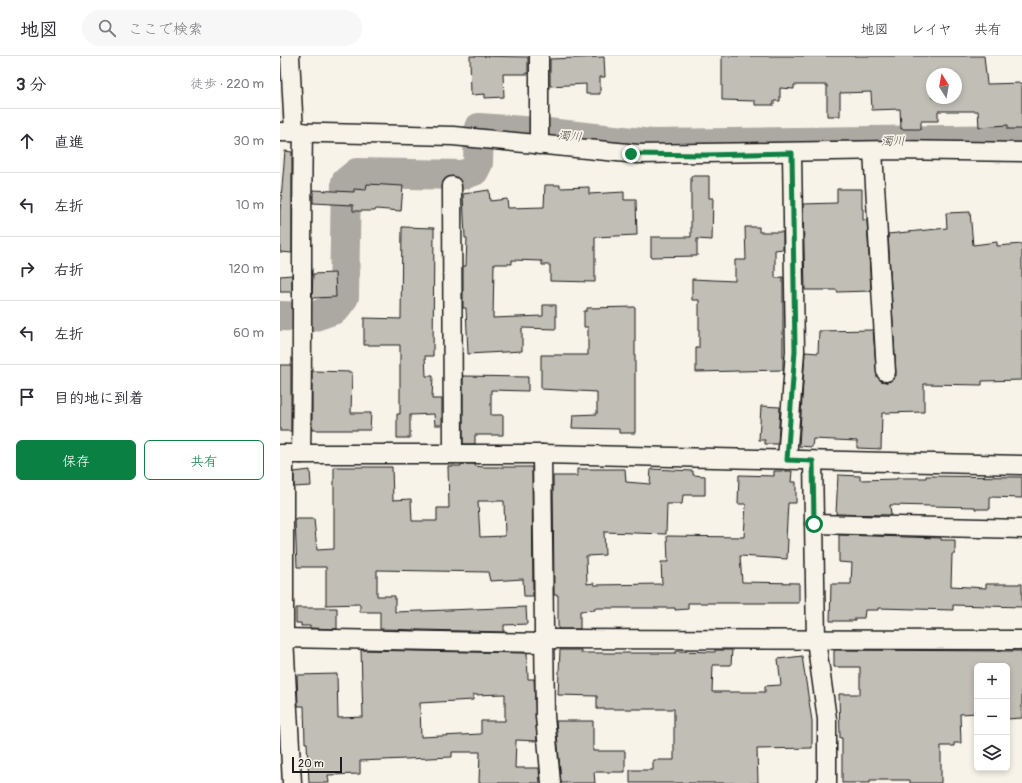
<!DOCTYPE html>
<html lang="ja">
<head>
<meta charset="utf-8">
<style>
  :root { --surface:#fff; --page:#f7f7f7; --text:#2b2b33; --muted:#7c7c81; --line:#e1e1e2; --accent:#0b8043 }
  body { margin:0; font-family:Pangolin,"Klee One",sans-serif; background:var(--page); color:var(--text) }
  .controls { position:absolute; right:12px; bottom:12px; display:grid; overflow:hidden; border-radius:6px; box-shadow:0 2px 6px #0003 }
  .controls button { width:36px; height:36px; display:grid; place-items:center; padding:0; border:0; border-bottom:1px solid var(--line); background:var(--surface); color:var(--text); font:20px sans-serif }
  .compass { position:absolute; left:646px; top:12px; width:36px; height:36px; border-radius:50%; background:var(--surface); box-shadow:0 2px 6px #0003; rotate:349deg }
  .scale { position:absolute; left:12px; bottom:10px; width:50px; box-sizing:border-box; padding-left:4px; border:2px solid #1c1c1c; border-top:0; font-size:11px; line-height:14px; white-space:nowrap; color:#1c1c1c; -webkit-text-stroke:3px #f7f3e8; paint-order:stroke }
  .stop { position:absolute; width:12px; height:12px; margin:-9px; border:3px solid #0b8043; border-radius:50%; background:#fff }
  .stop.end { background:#0b8043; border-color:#fff; box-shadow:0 1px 4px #0008 }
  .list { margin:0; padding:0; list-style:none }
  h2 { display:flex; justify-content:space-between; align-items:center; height:52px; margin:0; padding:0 16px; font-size:17px }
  h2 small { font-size:13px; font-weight:400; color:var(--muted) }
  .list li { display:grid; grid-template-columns:26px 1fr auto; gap:12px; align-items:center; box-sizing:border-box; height:64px; padding:0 16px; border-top:1px solid var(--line) }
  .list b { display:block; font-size:15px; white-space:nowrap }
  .list em { font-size:13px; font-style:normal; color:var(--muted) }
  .actions { display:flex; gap:8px; padding:12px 16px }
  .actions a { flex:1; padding:9px 0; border:1px solid var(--accent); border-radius:6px; text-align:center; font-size:14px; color:var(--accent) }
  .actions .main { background:var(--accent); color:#fff }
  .icon { flex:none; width:22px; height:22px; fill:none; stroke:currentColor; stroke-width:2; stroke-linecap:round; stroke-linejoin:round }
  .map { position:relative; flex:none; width:742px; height:727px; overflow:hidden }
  header { display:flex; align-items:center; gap:24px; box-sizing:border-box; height:56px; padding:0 20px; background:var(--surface); border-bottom:1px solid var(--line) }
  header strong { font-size:19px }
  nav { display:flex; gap:22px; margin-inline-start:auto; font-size:14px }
  .search { width:280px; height:36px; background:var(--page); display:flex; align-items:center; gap:10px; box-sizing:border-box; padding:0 14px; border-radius:22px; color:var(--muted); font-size:15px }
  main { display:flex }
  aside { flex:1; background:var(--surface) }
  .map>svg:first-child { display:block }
</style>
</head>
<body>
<header>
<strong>地図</strong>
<div class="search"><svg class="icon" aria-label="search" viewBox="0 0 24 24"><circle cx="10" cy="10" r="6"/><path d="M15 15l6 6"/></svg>ここで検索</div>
<nav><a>地図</a><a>レイヤ</a><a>共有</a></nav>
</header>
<main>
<aside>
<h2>3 分<small>徒歩 · 220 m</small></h2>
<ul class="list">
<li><svg class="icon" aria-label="ahead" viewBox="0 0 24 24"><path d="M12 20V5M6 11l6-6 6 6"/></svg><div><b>直進</b></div><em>30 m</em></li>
<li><svg class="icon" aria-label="left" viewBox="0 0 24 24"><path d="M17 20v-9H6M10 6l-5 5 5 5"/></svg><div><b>左折</b></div><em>10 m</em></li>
<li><svg class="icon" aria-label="right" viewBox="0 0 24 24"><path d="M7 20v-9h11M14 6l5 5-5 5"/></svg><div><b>右折</b></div><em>120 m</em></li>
<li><svg class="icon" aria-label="left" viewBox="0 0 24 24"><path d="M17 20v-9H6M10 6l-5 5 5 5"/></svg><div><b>左折</b></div><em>60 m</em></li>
<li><svg class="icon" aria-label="arrive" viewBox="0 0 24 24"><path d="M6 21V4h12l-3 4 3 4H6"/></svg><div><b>目的地に到着</b></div></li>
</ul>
<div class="actions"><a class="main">保存</a><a>共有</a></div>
</aside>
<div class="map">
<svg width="742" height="727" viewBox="0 0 742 727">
  <rect width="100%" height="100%" fill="#f7f3e8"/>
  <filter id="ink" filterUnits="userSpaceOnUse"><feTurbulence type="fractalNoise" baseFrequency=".025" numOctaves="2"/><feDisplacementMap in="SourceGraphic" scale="8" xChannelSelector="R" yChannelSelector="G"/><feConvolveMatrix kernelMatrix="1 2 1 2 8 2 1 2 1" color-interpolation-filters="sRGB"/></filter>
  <g filter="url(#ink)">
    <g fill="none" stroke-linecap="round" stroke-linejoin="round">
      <!-- river -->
      <polyline stroke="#aca9a2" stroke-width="30" points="0,260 32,261 55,253 64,241 66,126 77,117 182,119 194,115 198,107 199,72 258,76 372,88 742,83"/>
    </g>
    <!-- building -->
    <g fill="#c0beb5" stroke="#1c1c1c" fill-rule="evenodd">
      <polygon points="190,0 248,1 248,18 223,18 224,41 205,42 205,38 191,39"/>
      <path d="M442,0H704L707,28L742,27V73H728V69L699,71L698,55H658V65H641V73H621L620,53L592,54L591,36L560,37V60H547V29H514V33L500,32V45H494V49H475V45L442,44ZM652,18H676V42H652Z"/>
      <polygon points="324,1 325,21 320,21 320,38 306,38 306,28 270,30 270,3"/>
      <polygon points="5,95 12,96 12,197 0,196 0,155"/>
      <polygon points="411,120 429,120 429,142 433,142 432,184 417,183 417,200 371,201 371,181 411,181"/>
      <polygon points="87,128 123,130 121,155 96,153 95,155 73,155 73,149 33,147 33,134 74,136 74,133 86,134"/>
      <polygon points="265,129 280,129 280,132 309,131 309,138 344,136 344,144 356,144 357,179 315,181 315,226 270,225 270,209 262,209 262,205 232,204 232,208 214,208 213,262 263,260 263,249 276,249 276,273 242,272 242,295 188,298 186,252 183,252 183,210 186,210 187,182 185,182 183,138 209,134 210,145 227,143 228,152 264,151"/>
      <polygon points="557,133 582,133 582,153 583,153 583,164 587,164 591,235 557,236 557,234 525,234 523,148 557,147"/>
      <polygon points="690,156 693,189 717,186 717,190 742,188 742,324 702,325 702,329 644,328 644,356 602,357 601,393 577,392 577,385 533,383 532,391 519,390 525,296 538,297 539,275 593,274 597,321 601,325 607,326 616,320 608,178 667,172 666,157"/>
      <polygon points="122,171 154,172 153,300 145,300 146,320 153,320 152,343 162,343 162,369 155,369 154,358 130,359 130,382 117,382 117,358 120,358 120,289 84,289 84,262 121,263"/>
      <polygon points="465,171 479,171 479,176 503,176 503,193 495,194 495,222 503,221 503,314 416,316 416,292 419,292 419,244 412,244 412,223 455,225 455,204 466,204"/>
      <polygon points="55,217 56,241 32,242 33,218"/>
      <polygon points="12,219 12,236 0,236 0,220"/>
      <polygon points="355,251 355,377 339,377 339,373 292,372 293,359 317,358 317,336 261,333 261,299 308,299 308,271 304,271 304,255 307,255 307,252"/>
      <rect x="0" y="309" width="11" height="66"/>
      <polygon points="32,315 72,316 71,357 91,357 90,374 32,374"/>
      <polygon points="183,320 248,321 248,335 211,334 211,359 223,359 223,379 195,379 195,388 183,388"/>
      <polygon points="481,350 500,351 498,388 485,388 485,384 479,384"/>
      <path d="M181,408H195V410L203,411H252L253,540H244L243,523L210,525L208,516L97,514V540H115V556L246,551L247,568L224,569V576L100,573V556H80V548L46,549V511H17L15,463H34L37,494L54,493V411H112L113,444L131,443L132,465H157V452H169L168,410H181ZM198,445H224L225,480L200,481Z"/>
      <polygon points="297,413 345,413 346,426 370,428 371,413 413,415 413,419 425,420 425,439 403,439 402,448 387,448 386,478 324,476 325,499 306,500 307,528 314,527 314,529 382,528 381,506 388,506 387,480 464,481 466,448 458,448 459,419 494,420 494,415 512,415 511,426 516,426 516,447 508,447 506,483 508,483 507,503 460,500 462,526 519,527 519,547 408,547 408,553 395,554 395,552 315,552 315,554 300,555 300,573 278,573 278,539 274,539 273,420 297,420"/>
      <polygon points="30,414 31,430 14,431 14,416"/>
      <polygon points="558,419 580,420 580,424 617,423 617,422 646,422 646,420 742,421 742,442 710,441 710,453 695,453 695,451 610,449 611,459 556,458"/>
      <polygon points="559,479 661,482 661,484 675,484 675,498 672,498 671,530 706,532 706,528 742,528 742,551 673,549 673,554 598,552 598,554 585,554 584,562 575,562 575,565 550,565 551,528 571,528 572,507 559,506"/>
      <polygon points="16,552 57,552 57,573 30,572 30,570 21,570 21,567 16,567"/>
      <path d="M81,594L247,597L248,623H254L257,685L236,684L235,712H259L260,727H199L200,696H172V701L80,705V718L48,719L49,727H29L27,687H25L24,650H18L17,619L57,618L58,662L83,661ZM225,638V665H201V678L141,681L140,647L193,644V639Z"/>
      <polygon points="280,594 301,594 301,597 396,597 396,595 435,596 435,594 452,594 451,609 433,609 432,636 485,636 485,630 501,629 498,603 522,600 532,665 532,692 477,693 478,727 350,727 350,714 373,714 373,704 394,704 394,653 317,653 317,640 278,639"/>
      <polygon points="554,594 742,595 742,662 727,663 727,610 697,610 697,657 680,658 681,687 674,687 674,690 661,690 661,727 630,727 630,724 590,724 590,727 562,727 562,682 560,682 559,638 580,638 580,611 554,611"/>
      <polygon points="276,665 313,665 313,695 345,695 345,716 314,716 315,727 281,727"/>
    </g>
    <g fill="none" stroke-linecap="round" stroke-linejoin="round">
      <defs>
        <g id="minor">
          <polyline points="10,0 14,76"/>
          <polyline points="0,76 173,80 358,98 613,94 742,96"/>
          <polyline points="259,89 259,0"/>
          <polyline points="593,95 606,316"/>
          <polyline points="172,130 173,398"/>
          <polyline points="0,398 262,398 742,409"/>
          <polyline points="4,398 4,582 12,727"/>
          <path d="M21,398C23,291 21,184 23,76"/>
          <polyline points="262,398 265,660 271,727"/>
          <polyline points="507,404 515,295 512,97"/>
          <polyline points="533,405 536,584 547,663 547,727"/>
          <polyline points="534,468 742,473"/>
          <polyline points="4,582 264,587"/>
          <polyline points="264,583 742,584"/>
        </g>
      </defs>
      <!-- minor casing -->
      <use href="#minor" stroke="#1c1c1c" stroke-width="21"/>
      <!-- minor -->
      <use href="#minor" stroke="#f7f3e8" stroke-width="18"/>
    </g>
  </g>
  <g fill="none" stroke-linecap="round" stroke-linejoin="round" filter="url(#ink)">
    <!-- route -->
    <polyline stroke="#0b8043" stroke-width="5" points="351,98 425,99 512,97 515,295 507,404 533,405 534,468"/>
  </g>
  <g text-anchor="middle" stroke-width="3.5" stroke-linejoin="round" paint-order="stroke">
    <!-- water labels -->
    <g font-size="12" font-style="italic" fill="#565452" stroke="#f7f3e8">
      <text transform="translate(290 80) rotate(5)" y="4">濁川</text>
      <text transform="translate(613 85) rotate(-1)" y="4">濁川</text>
    </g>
  </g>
</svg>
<div class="controls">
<button>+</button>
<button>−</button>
<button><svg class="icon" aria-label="layers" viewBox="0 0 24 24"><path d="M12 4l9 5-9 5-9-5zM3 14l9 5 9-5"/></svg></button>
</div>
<svg class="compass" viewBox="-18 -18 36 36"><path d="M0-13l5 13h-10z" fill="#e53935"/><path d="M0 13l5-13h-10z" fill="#7c7c81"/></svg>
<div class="scale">20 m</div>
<div class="stop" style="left:534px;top:468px"></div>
<div class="stop end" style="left:351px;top:98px"></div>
</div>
</main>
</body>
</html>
